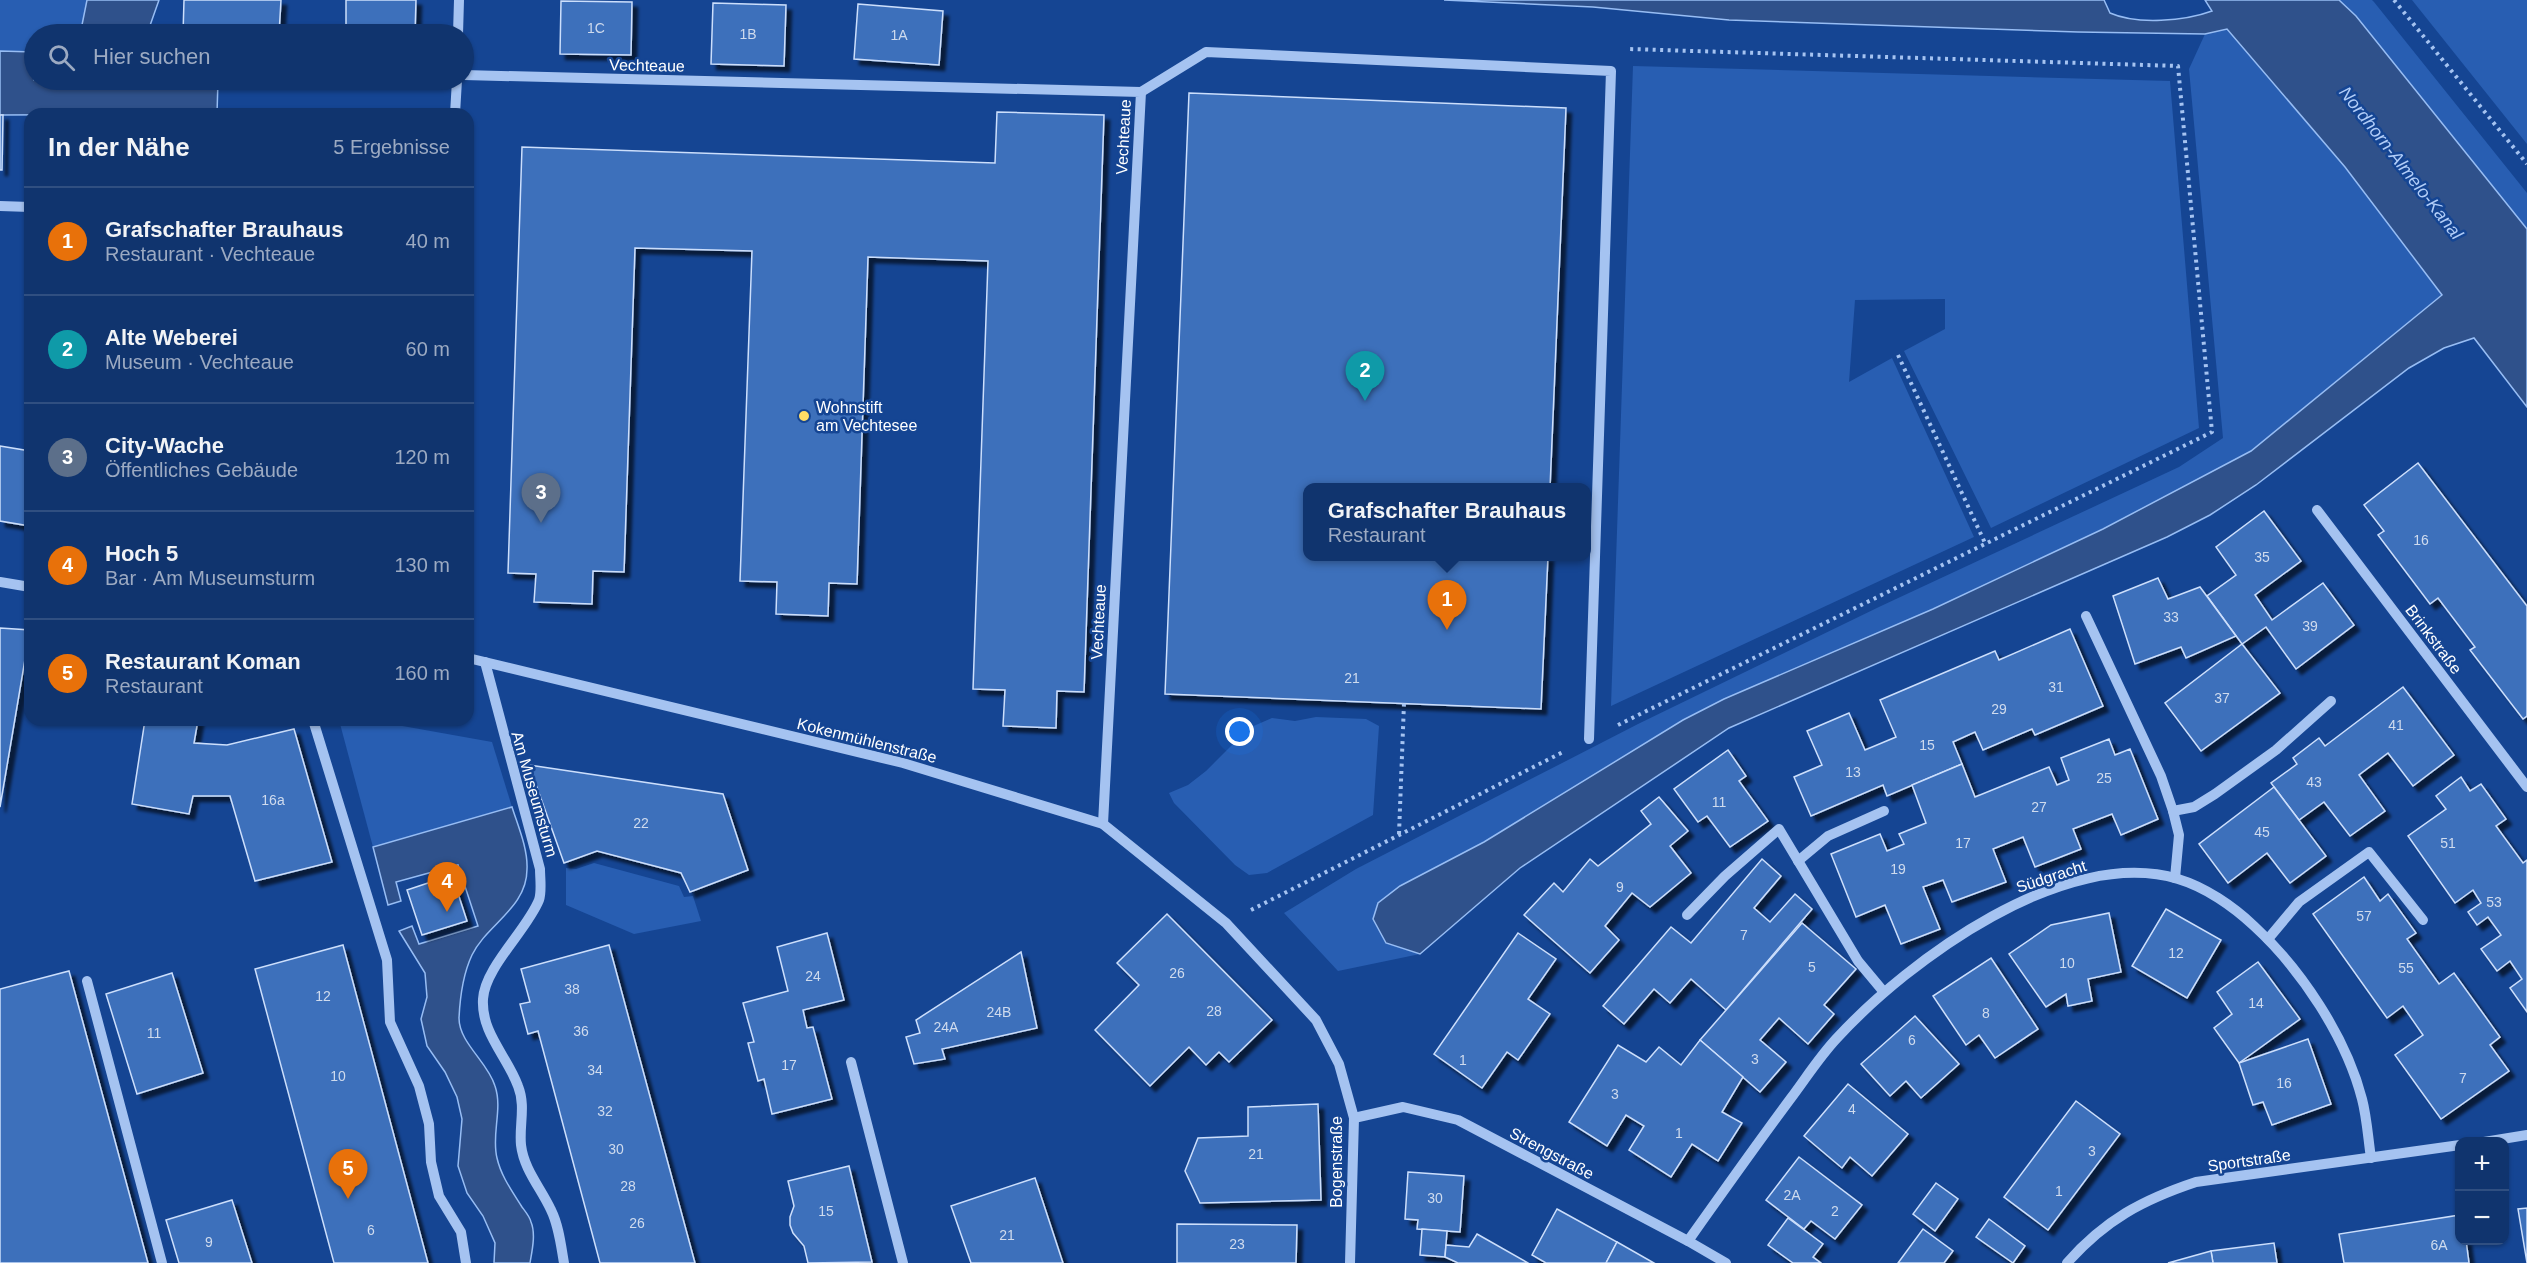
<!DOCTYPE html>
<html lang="de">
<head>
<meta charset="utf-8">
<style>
  :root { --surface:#10346e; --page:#193c73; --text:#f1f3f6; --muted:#9caac2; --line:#304f81; --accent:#ea580c }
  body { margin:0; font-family:Helvetica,sans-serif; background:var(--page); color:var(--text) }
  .controls { position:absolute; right:18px; bottom:18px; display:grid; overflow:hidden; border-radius:12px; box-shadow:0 2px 4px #0004 }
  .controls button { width:54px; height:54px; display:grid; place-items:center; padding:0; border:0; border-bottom:2px solid var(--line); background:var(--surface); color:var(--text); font:30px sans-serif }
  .you { position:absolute; left:1240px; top:732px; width:21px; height:21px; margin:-15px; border:4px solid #fff; border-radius:50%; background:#1a73e8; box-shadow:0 0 0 9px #1a73e833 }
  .badge { display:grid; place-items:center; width:39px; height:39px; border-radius:50%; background:var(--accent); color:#fff; font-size:20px; font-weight:700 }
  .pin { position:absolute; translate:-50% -50px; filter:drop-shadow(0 2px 3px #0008) }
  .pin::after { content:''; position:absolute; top:32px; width:21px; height:18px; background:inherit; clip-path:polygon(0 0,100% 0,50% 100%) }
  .popup { position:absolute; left:1303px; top:483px; width:288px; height:78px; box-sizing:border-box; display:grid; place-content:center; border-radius:12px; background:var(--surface); filter:drop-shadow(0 2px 4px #0005); font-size:20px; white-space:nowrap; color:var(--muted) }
  .popup b { font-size:22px; color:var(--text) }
  .popup::after { content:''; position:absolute; left:50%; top:100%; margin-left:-12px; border:12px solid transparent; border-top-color:var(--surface) }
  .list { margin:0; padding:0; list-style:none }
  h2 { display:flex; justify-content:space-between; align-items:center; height:78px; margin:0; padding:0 24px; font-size:26px }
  h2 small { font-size:20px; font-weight:400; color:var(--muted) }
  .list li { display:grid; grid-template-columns:39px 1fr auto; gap:18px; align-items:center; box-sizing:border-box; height:108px; padding:0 24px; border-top:2px solid var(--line) }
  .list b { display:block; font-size:22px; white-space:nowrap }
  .list p { margin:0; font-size:20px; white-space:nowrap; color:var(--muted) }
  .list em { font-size:20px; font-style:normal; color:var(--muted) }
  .icon { flex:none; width:33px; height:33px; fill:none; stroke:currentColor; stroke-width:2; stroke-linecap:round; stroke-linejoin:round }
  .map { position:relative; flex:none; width:2527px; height:1263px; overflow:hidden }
  .search { position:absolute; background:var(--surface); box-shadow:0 2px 4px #0004; left:24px; top:24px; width:450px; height:66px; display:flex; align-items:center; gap:15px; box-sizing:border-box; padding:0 21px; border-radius:33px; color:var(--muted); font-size:22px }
  .panel { position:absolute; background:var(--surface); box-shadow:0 2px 4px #0004; left:24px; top:108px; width:450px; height:618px; border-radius:18px }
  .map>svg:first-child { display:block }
</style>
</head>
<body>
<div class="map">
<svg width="2527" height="1263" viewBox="0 0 2527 1263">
  <defs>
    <filter id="shadow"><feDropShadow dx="5.5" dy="5.5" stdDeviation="1.5" flood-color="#0009"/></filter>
  </defs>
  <rect width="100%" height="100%" fill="#154593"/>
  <!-- green -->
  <g fill="#285eb2">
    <polygon points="0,0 87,0 82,25 77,34 34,34 34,52 0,51"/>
    <polygon points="2339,0 2372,0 2374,2 2527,193 2527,229 2356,16"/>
    <polygon points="2412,0 2527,0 2527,144"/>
    <polygon points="2227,29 2345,167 2442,295 2251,451 2103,529 1933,609 1724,699 1683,720 1484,842 1400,886 1386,943 1420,954 1338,971 1284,913 1356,869 1638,724 1881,606 2179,467 2223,438 2189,69 2205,34"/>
    <polygon points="1633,66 2170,81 2199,428 1991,528 1904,351 1945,329 1945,299 1855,300 1849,382 1892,358 1974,537 1611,706"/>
    <polygon points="1316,717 1366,719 1379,726 1373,815 1267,873 1249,875 1235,865 1174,803 1169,793 1188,785 1206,771 1249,728 1272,718 1295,721"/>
    <polygon points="339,720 369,720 492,742 512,807 373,847"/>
    <polygon points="594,863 679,886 684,897 693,896 701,921 634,934 566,905 566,868 576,869"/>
  </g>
  <!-- water -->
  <g fill="#2f518b" stroke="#97bdf4" stroke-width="1.5">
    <polygon points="87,0 159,0 147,34 77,34 82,25"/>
    <path d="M1444,0H2104L2110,13C2137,25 2185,21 2212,11L2205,0H2339L2356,16L2527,229V407L2474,338L2444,348L2409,368L2256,485L2210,515L2167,537L1729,728L1520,868L1420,954L1386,943L1373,919L1378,903L1400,886L1484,842L1683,720L1724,699L1933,609L2103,529L2251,451L2442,295L2345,167L2227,29L2205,34L2078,32L1729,20L1593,7Z"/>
    <polygon points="0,51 34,52 34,80 218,80 217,114 0,115"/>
    <path d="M512,807C518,826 528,849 527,869C527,908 487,924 472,955C463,974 460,997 459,1018C459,1043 488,1062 495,1086C503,1109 491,1135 497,1158C501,1176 512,1191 522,1207C525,1211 530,1217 531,1222C536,1234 532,1251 530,1263H494L495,1243L483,1216L467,1193L458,1166L462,1119L457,1097L445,1072L427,1046L421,1019L427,997L425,973L399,931L412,926L419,944L478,926L458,865L396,882L401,901L388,905L373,847Z"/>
  </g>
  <!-- building -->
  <g fill="#3e6fbb" stroke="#ccdffc" stroke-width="1.5" filter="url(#shadow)">
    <polygon points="184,0 281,0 279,34 183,34"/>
    <polygon points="346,0 416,0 415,34 346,34"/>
    <polygon points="561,1 632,2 631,55 560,54"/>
    <polygon points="713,3 786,5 784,66 711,64"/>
    <polygon points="858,4 943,11 939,65 854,59"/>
    <polygon points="1189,93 1566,108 1550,488 1308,488 1308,556 1548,556 1541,709 1165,694"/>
    <polygon points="997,112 1104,115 1084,692 1057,691 1056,728 1003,726 1005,690 973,689 988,261 868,257 857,584 829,583 828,616 776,614 777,582 740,581 752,251 635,248 624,572 593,571 592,604 534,602 536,574 508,573 522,147 995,163"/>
    <polygon points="0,115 3,115 2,170 0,170"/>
    <polygon points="0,446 30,451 30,526 0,521"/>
    <polygon points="2418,463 2527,606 2527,716 2523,719 2470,650 2475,647 2438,598 2430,604 2378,535 2384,531 2364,505"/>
    <polygon points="2264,511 2301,561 2255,595 2272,620 2323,583 2354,625 2296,669 2266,627 2242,644 2207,596 2236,575 2216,547"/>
    <polygon points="2158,578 2168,599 2200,587 2236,636 2186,658 2181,647 2135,664 2113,596"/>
    <polygon points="0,628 30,630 0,807"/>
    <polygon points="2070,629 2103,706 2035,735 2032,729 1983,750 1975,732 1953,742 1962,764 1887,796 1883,785 1811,816 1794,777 1822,765 1807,731 1849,713 1865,750 1896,737 1880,700 1995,651 1999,660"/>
    <polygon points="2242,644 2280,693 2201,751 2165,703"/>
    <polygon points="2403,687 2454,755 2413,786 2388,753 2359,775 2385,811 2350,836 2324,802 2299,820 2271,783 2297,764 2293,758 2319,738 2325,746"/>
    <polygon points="145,720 198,720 194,743 227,745 294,729 332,862 255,881 230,796 193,796 189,814 132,804"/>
    <polygon points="2109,739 2115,755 2130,749 2158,819 2121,835 2112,814 2073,829 2081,849 2035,867 2023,837 1993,849 2006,882 1952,902 1943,880 1923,887 1940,929 1901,944 1885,905 1856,917 1831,854 1880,834 1887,851 1904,844 1899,834 1926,823 1912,785 1962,764 1975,797 2049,767 2057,785 2069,780 2061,758"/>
    <polygon points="1728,750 1746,776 1739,781 1768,821 1730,847 1707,816 1698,822 1674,789"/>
    <polygon points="529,765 723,794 748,870 690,892 681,873 597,851 564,863"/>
    <polygon points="2461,777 2470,791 2481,784 2506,819 2496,826 2523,863 2527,860 2527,1012 2510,988 2522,979 2510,961 2497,971 2481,949 2501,935 2488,917 2477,925 2468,912 2481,903 2473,890 2455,903 2408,836 2446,809 2436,796"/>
    <polygon points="2274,787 2326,856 2290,883 2267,853 2228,883 2199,844"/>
    <polygon points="1659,797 1688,831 1670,846 1691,873 1650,907 1632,893 1605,926 1619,940 1590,973 1524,915 1554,883 1563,892 1590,859 1598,866 1651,824 1641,811"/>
    <polygon points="1762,859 1781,876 1754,908 1770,922 1795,894 1812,909 1726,1010 1691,979 1670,1003 1654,989 1624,1024 1603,1006 1671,927 1691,943"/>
    <polygon points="452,875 467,921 422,935 407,890"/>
    <polygon points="2364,877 2380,901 2388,894 2416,933 2407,939 2439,984 2454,973 2500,1037 2490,1045 2509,1071 2441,1119 2395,1055 2423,1035 2403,1006 2387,1018 2313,914"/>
    <polygon points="2166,909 2221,940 2187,998 2132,966"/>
    <polygon points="2109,913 2121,972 2088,979 2092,1001 2068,1006 2066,994 2046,1007 2009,954 2051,925"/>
    <polygon points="1167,914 1272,1020 1229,1062 1219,1052 1206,1065 1189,1047 1150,1086 1095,1030 1139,985 1117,963"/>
    <polygon points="1802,923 1856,969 1824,1005 1834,1014 1808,1044 1779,1018 1760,1040 1786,1062 1760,1092 1700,1040"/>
    <polygon points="827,933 844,1000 803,1010 807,1028 813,1027 832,1099 772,1114 764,1079 758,1081 748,1043 754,1042 743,1003 788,991 777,947"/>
    <polygon points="1518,933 1556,959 1528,999 1550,1014 1518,1060 1507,1052 1482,1088 1434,1054"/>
    <polygon points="343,945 428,1263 334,1263 255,969"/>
    <polygon points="609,945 695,1263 600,1263 538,1031 528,1034 520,1004 530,1002 521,969"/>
    <polygon points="1021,952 1037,1028 942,1049 945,1059 914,1064 906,1037 920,1033 916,1020"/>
    <polygon points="1991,958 2038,1029 1995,1058 1979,1035 1966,1045 1933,996"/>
    <polygon points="2258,962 2300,1019 2239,1063 2214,1028 2232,1014 2217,992"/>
    <polygon points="69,971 148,1263 0,1263 0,989"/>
    <polygon points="172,973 203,1073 137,1094 106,994"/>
    <polygon points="1915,1016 1959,1064 1921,1098 1906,1081 1890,1096 1861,1064"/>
    <polygon points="2308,1039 2331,1104 2272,1125 2263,1102 2253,1105 2239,1063"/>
    <polygon points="1700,1040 1743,1077 1722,1112 1742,1123 1718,1161 1692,1144 1671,1177 1629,1150 1644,1126 1626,1115 1607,1146 1569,1122 1618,1045 1646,1062 1659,1047 1681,1065"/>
    <polygon points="1848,1084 1908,1134 1872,1176 1850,1157 1842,1168 1804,1136"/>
    <polygon points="2076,1101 2120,1134 2048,1230 2004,1197"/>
    <polygon points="1318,1104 1321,1200 1200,1203 1185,1171 1198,1138 1248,1136 1248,1107"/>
    <polygon points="1799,1157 1862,1205 1835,1239 1811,1221 1804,1229 1766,1200"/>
    <polygon points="849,1166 872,1262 808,1263 804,1246 793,1233 790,1225 790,1217 794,1206 788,1181"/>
    <polygon points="1408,1172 1464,1176 1460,1232 1417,1229 1418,1220 1405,1219"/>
    <polygon points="1035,1178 1063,1263 971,1263 951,1206"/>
    <polygon points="1936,1183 1958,1199 1935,1231 1913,1214"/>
    <polygon points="232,1200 252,1263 179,1263 166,1220"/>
    <polygon points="2527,1208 2527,1263 2518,1209"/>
    <polygon points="1557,1209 1617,1242 1606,1263 1546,1263 1532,1255"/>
    <polygon points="2460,1215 2460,1240 2466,1240 2469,1263 2344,1263 2339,1234"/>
    <polygon points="1788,1218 1823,1244 1813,1257 1821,1263 1793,1263 1768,1245"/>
    <polygon points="1989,1219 2025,1246 2013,1263 1976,1237"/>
    <polygon points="1177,1224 1297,1225 1296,1263 1177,1263"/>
    <polygon points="1422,1229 1447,1231 1445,1257 1420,1255"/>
    <polygon points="1923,1229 1953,1251 1944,1263 1898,1263"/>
    <polygon points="1477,1234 1528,1263 1458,1263 1445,1257 1446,1245 1469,1247"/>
    <polygon points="1617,1242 1654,1263 1606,1263"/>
    <polygon points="2274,1243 2277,1263 2213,1263 2211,1251"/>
    <polygon points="2211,1251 2213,1263 2168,1263"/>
  </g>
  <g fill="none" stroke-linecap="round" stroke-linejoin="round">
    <!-- path -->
    <g stroke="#a5c3f1" stroke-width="4" stroke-dasharray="3 4.5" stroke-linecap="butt">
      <polyline points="2394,0 2527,164"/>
      <polyline points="1898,355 1985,543"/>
      <polyline points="1618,725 2212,432 2178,66 1629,49"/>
      <polyline points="1399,834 1404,703"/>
      <polyline points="1251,910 1565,751"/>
    </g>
    <!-- minor -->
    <g stroke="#a5c3f1" stroke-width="10">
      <polyline points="458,34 459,0"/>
      <polyline points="464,75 1141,92 1103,824"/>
      <polyline points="1141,92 1206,52 1611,71 1589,739"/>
      <polyline points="455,114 457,80"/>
      <polyline points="0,206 30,207"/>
      <polyline points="2317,510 2527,787"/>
      <polyline points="0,582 30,587"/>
      <polyline points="2086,616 2161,776 2173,811 2179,835 2175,878"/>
      <polyline points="468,658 903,763 1103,824 1226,923 1316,1020 1339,1064 1354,1118 1350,1263"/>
      <path d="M485,662L540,869C540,878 542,892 539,900C527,930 485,967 483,999C481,1033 507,1056 518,1086C526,1106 519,1125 521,1145C524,1170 541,1188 551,1210C559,1226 561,1246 564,1263"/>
      <polyline points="313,720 387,960 390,1022 419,1086 429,1124 431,1162 439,1196 461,1232 466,1263"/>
      <polyline points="2173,811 2194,807 2215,794 2276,750 2331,701"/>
      <polyline points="1798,861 1828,836 1884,811"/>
      <polyline points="1687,915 1725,876 1779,829 1858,961 1883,991"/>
      <polyline points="2268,939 2299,902 2369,852 2423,920"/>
      <polyline points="87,981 162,1263"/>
      <polyline points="851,1062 903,1263"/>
      <polyline points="1354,1118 1403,1107 1458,1120 1688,1241 1726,1263"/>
      <polyline points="2484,1142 2527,1135"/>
      <path d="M1688,1241C1722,1193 1756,1145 1791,1098C1806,1078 1820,1056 1837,1038C1909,960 2065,845 2178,879C2205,887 2233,906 2254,926C2301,969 2346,1037 2362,1099C2367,1118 2368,1138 2371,1158"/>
      <path d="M2067,1263C2105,1220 2142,1200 2196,1182L2460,1145"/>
    </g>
  </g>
  <!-- markers -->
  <circle fill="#ffdc65" stroke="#154593" stroke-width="2" cx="804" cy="416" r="6"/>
  <g text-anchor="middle" stroke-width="5" stroke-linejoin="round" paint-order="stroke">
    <!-- number labels -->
    <g font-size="14" fill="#cfdbee">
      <text x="596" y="33">1C</text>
      <text x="748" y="39">1B</text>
      <text x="899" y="40">1A</text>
      <text x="2421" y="545">16</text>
      <text x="2262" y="562">35</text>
      <text x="2171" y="622">33</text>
      <text x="2310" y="631">39</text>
      <text x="1352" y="683">21</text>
      <text x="2056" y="692">31</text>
      <text x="2222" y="703">37</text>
      <text x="1999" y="714">29</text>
      <text x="2396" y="730">41</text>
      <text x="1927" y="750">15</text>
      <text x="1853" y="777">13</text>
      <text x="2104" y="783">25</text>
      <text x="2314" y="787">43</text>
      <text x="273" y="805">16a</text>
      <text x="1719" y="807">11</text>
      <text x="2039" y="812">27</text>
      <text x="641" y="828">22</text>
      <text x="2262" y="837">45</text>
      <text x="1963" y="848">17</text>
      <text x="2448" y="848">51</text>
      <text x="1898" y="874">19</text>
      <text x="1620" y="892">9</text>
      <text x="2494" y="907">53</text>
      <text x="2364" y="921">57</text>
      <text x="1744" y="940">7</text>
      <text x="2176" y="958">12</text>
      <text x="2067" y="968">10</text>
      <text x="1812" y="972">5</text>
      <text x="2406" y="973">55</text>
      <text x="1177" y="978">26</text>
      <text x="813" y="981">24</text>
      <text x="572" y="994">38</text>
      <text x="323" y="1001">12</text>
      <text x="2256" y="1008">14</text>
      <text x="1214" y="1016">28</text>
      <text x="999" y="1017">24B</text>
      <text x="1986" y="1018">8</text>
      <text x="946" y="1032">24A</text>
      <text x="581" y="1036">36</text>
      <text x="154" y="1038">11</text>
      <text x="1912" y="1045">6</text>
      <text x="1755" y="1064">3</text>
      <text x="1463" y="1065">1</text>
      <text x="789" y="1070">17</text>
      <text x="595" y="1075">34</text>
      <text x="338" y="1081">10</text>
      <text x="2463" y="1083">7</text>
      <text x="2284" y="1088">16</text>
      <text x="1615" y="1099">3</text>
      <text x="1852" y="1114">4</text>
      <text x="605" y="1116">32</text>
      <text x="1679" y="1138">1</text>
      <text x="616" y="1154">30</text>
      <text x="2092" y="1156">3</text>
      <text x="1256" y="1159">21</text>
      <text x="628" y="1191">28</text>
      <text x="2059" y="1196">1</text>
      <text x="1792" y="1200">2A</text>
      <text x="1435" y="1203">30</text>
      <text x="826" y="1216">15</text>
      <text x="1835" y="1216">2</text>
      <text x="637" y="1228">26</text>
      <text x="371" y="1235">6</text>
      <text x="1007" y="1240">21</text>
      <text x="209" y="1247">9</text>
      <text x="1237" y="1249">23</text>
      <text x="2439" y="1250">6A</text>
    </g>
    <!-- street labels -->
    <g font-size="16" fill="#fff" stroke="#154593">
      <text transform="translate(647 65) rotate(1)" y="6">Vechteaue</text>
      <text transform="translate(1123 137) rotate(-87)" y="6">Vechteaue</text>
      <text transform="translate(1098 622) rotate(-87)" y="6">Vechteaue</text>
      <text transform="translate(2434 639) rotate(53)" y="6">Brinkstraße</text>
      <text transform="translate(867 740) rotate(14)" y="6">Kokenmühlenstraße</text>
      <text transform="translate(535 794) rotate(74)" y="6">Am Museumsturm</text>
      <text transform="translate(2051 876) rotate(-18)" y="6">Südgracht</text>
      <text transform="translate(1552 1153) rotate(28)" y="6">Strengstraße</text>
      <text transform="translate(2249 1160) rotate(-8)" y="6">Sportstraße</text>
      <text transform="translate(1336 1162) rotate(-90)" y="6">Bogenstraße</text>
    </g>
    <!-- poi labels -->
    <g font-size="16" fill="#fff" stroke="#154593" text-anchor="start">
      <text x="816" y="413">Wohnstift<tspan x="816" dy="18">am Vechtesee</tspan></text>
    </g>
    <!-- water labels -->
    <g font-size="18" font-style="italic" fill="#b1cdf8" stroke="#154593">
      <text transform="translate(2401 163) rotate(52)" y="6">Nordhorn-Almelo-Kanal</text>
    </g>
  </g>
</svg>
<div class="controls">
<button>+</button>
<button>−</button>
</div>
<div class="you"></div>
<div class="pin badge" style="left:1447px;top:630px;background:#e8710a">1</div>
<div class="popup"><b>Grafschafter Brauhaus</b>Restaurant</div>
<div class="pin badge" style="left:1365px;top:401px;background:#0f9aa8">2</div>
<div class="pin badge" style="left:541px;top:523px;background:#5c6f8a">3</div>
<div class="pin badge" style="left:447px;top:912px;background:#e8710a">4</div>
<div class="pin badge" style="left:348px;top:1199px;background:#e8710a">5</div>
<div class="search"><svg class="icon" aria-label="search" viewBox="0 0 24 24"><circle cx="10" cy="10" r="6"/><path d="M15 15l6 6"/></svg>Hier suchen</div>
<section class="panel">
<h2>In der Nähe<small>5 Ergebnisse</small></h2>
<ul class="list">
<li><span class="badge" style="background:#e8710a">1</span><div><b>Grafschafter Brauhaus</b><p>Restaurant · Vechteaue</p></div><em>40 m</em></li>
<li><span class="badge" style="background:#0f9aa8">2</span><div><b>Alte Weberei</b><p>Museum · Vechteaue</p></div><em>60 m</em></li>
<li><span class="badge" style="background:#5c6f8a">3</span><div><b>City-Wache</b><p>Öffentliches Gebäude</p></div><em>120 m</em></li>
<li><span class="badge" style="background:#e8710a">4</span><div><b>Hoch 5</b><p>Bar · Am Museumsturm</p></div><em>130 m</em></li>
<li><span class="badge" style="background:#e8710a">5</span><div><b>Restaurant Koman</b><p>Restaurant</p></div><em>160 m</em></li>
</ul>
</section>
</div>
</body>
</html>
